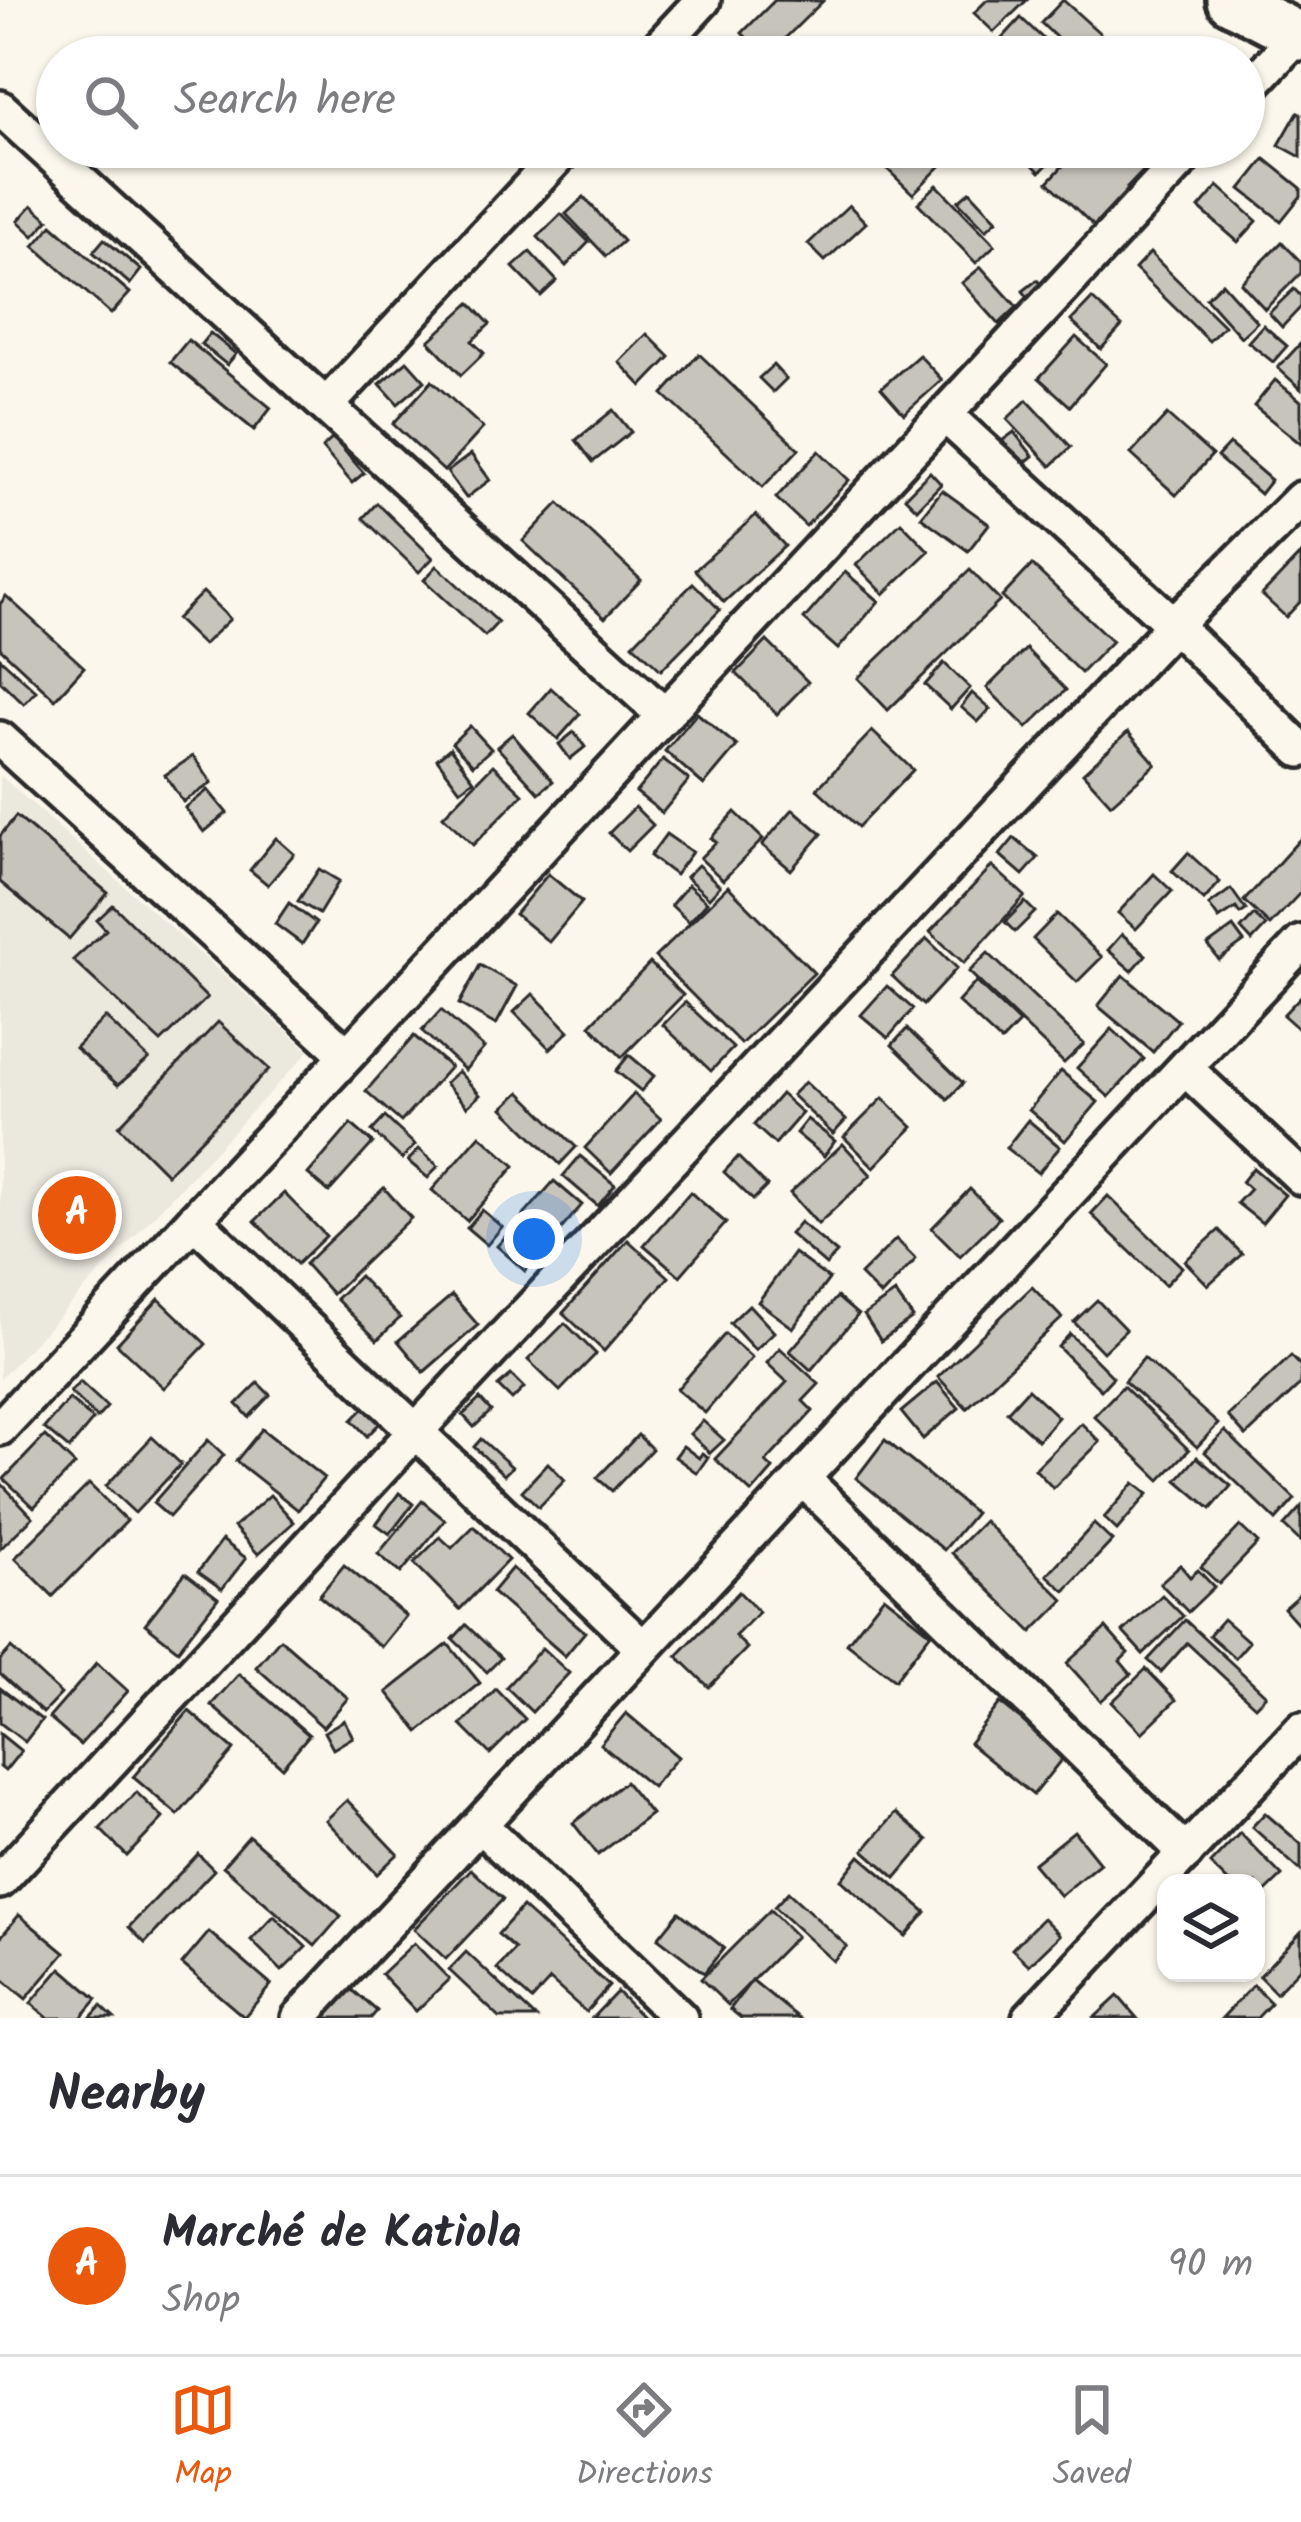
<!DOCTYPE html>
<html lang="en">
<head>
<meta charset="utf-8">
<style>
  :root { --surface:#fff; --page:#f2f2f3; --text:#2b2b33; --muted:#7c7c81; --line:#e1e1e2; --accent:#ea580c }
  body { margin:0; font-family:Kalam,sans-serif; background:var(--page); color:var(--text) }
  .controls { position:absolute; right:36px; bottom:36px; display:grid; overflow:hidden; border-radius:24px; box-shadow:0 3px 9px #0004 }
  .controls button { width:108px; height:108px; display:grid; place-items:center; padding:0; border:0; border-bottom:3px solid var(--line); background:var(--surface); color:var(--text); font:60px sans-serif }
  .you { position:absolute; left:534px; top:1239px; width:42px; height:42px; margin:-30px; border:9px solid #fff; border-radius:50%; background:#1a73e8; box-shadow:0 0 0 18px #1a73e833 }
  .badge { display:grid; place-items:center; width:78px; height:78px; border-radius:50%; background:var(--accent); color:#fff; font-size:39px; font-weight:700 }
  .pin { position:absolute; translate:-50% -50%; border:6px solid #fff; box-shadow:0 3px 12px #0006 }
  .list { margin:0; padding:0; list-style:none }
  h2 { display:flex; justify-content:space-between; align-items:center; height:156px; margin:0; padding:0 48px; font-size:51px }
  h2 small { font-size:39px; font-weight:400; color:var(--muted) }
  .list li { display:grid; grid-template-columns:78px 1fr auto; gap:36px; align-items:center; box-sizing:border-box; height:180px; padding:0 48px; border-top:3px solid var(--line) }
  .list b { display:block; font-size:45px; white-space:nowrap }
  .list p { margin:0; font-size:39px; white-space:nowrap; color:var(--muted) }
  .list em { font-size:39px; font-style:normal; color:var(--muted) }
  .icon { flex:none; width:66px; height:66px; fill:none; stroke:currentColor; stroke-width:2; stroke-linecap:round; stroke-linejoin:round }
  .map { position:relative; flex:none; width:1301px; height:2018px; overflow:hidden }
  .search { position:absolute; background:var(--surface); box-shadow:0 3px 9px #0004; left:36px; right:36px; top:36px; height:132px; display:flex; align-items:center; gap:30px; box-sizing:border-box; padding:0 42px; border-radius:66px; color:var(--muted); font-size:45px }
  .sheet { height:336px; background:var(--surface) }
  nav { display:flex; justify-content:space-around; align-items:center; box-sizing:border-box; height:168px; border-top:3px solid var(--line); background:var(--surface); font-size:33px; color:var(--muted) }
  nav a { display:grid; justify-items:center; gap:6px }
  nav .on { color:var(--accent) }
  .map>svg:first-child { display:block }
</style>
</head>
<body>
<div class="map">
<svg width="1301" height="2018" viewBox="0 0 1301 2018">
  <rect width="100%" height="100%" fill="#fbf7ec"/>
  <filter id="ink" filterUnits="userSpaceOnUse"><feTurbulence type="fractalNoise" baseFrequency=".00833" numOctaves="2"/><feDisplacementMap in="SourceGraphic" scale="24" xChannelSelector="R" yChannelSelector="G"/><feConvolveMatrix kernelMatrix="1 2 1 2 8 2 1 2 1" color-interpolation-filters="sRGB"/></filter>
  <g filter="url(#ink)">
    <!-- built -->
    <polygon fill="#ebe8de" points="0,775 309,1051 0,1379"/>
    <!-- building -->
    <g fill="#c7c4bc" stroke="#2b2b2b" stroke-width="3">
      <polygon points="775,0 823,1 766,57 742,33"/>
      <polygon points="987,0 1027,0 994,32 974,13"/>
      <polygon points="1063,0 1104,37 1086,57 1077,57 1041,23"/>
      <polygon points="1021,18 1052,47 1043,57 985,57"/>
      <polygon points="1203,42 1225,57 1192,57"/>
      <polygon points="712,43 728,57 700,57"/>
      <polygon points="1298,112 1301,114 1301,157 1279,145"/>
      <polygon points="898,147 959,147 913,194 882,164"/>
      <polygon points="971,147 997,147 986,160"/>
      <polygon points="1015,147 1045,147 1055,157 1040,172"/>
      <polygon points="1090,147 1160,147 1163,150 1127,188 1132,193 1097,229 1048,182 1071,157 1076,162"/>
      <polygon points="1265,159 1301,188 1301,196 1281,221 1241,189"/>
      <polygon points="937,185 995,245 976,263 918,203"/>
      <polygon points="1218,186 1257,221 1238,242 1199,208"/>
      <polygon points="970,191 997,220 986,230 958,201"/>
      <polygon points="584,197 623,241 606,256 566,214"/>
      <polygon points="32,205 49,220 34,236 18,221"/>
      <polygon points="849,205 866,223 825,261 808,244"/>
      <polygon points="561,214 589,242 566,266 538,237"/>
      <polygon points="52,225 130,293 111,314 34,246"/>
      <polygon points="104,239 141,270 130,284 93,252"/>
      <polygon points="1282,242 1301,262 1301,273 1265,309 1241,283"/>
      <polygon points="530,252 557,281 541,296 513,267"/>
      <polygon points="1150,253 1224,326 1209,341 1135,269"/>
      <polygon points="981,267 1017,307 999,324 962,283"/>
      <polygon points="1037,280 1044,289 1030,300 1023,291"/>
      <polygon points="1222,283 1257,322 1241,337 1206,298"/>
      <polygon points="1294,289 1301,296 1301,307 1282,327 1269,313"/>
      <polygon points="1092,299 1122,326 1101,349 1071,321"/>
      <polygon points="470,303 490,324 472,341 484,353 461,375 429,341"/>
      <polygon points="1263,325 1287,346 1273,362 1248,342"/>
      <polygon points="210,333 236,354 227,365 201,344"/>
      <polygon points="647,334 670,357 642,386 619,362"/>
      <polygon points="1076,337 1106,364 1070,406 1039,378"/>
      <polygon points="188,340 271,408 254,430 170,362"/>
      <polygon points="1301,343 1301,389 1278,368"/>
      <polygon points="699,354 799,449 763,487 663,394"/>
      <polygon points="919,355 942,380 904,414 881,388"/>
      <polygon points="407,361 425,381 398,404 380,384"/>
      <polygon points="773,365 786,379 773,392 759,378"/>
      <polygon points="1275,380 1301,401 1301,444 1254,406"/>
      <polygon points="432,381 483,428 444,471 393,424"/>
      <polygon points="1027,400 1071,447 1051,466 1007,419"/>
      <polygon points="613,410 631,432 593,462 576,440"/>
      <polygon points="1167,415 1212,455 1176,495 1131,454"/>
      <polygon points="1014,432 1033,456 1018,468 999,443"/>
      <polygon points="333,438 364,473 352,483 322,448"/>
      <polygon points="1229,444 1271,480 1260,494 1217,457"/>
      <polygon points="819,451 849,480 806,526 776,498"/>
      <polygon points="471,454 490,480 466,498 447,472"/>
      <polygon points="930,472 941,484 917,509 905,497"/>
      <polygon points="942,490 989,524 968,551 921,517"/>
      <polygon points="377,503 433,558 419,572 363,518"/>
      <polygon points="559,503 641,580 605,618 523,541"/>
      <polygon points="756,515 785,546 724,602 695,570"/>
      <polygon points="901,522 929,551 884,594 856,565"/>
      <polygon points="1301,554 1301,601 1286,617 1262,595"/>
      <polygon points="1032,565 1112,641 1081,673 1002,597"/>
      <polygon points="437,566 498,622 485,636 424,580"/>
      <polygon points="970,570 1000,601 888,710 858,678"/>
      <polygon points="845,572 879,601 838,649 804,619"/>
      <polygon points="693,583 720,610 661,670 633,644"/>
      <polygon points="203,592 230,619 203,645 176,619"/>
      <polygon points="6,596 84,667 55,699 0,648 0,604"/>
      <polygon points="767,641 808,682 777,714 736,673"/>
      <polygon points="1026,649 1066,690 1027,728 987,688"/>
      <polygon points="0,658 36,691 24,704 0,681"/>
      <polygon points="944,663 970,688 951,709 925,685"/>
      <polygon points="551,688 580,714 558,739 529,713"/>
      <polygon points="972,693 990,709 978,722 961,707"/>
      <polygon points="697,713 737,746 704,785 665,751"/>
      <polygon points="470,726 491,749 473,765 452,743"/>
      <polygon points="872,731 913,770 858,827 817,789"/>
      <polygon points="574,732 585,747 570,759 559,744"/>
      <polygon points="1128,732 1156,764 1111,804 1083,773"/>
      <polygon points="512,734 553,781 539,793 497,747"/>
      <polygon points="450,748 474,780 460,790 437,759"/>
      <polygon points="193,756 212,783 183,802 165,775"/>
      <polygon points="663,759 689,780 662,813 636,792"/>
      <polygon points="493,765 523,794 473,845 443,816"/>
      <polygon points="208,790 227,813 204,832 185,808"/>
      <polygon points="635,807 653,825 627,851 609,833"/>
      <polygon points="793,809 822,834 791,870 762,845"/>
      <polygon points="735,812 763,839 723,880 700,858 716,842 711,838"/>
      <polygon points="16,816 108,893 69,939 0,882 0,836"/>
      <polygon points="666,834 692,852 675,875 650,856"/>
      <polygon points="276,838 294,854 268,885 250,870"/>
      <polygon points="1014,838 1038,858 1023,875 1000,855"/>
      <polygon points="1301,838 1301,892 1270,925 1244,901"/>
      <polygon points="1188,853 1220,882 1204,900 1172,871"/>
      <polygon points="698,865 720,886 709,898 686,877"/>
      <polygon points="992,866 1025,896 964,963 930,932"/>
      <polygon points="319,869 339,881 319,914 298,901"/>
      <polygon points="548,874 582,902 549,942 515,914"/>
      <polygon points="1154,874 1172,891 1136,929 1118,913"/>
      <polygon points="688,885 707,902 689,922 671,905"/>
      <polygon points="728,886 814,973 741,1044 655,957"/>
      <polygon points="1231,889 1246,910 1240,914 1236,908 1219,919 1209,905"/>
      <polygon points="1025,902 1035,912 1015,932 1005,922"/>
      <polygon points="289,903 316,923 302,944 275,924"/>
      <polygon points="113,905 207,998 161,1042 73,960 106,930 97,920"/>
      <polygon points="1057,914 1102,957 1077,982 1033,939"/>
      <polygon points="1254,915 1266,926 1252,941 1241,929"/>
      <polygon points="1233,927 1244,942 1219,960 1208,945"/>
      <polygon points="1122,934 1146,955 1132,971 1108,950"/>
      <polygon points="927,939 957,968 923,1005 892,976"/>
      <polygon points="988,953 1084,1044 1064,1063 969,972"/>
      <polygon points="650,963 683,995 622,1057 590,1025"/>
      <polygon points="480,965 517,986 496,1025 459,1004"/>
      <polygon points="1123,975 1178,1021 1153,1052 1098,1006"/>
      <polygon points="976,982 1019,1023 1001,1042 958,1002"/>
      <polygon points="887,986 913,1009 888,1038 861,1015"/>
      <polygon points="533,994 569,1031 550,1049 514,1012"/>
      <polygon points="1301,996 1301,1031 1283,1015"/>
      <polygon points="685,1002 733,1048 711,1071 663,1025"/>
      <polygon points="441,1010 484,1048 465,1070 422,1031"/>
      <polygon points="105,1017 149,1059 118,1085 75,1048"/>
      <polygon points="218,1022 269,1069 167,1174 119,1126"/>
      <polygon points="907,1029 963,1083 948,1099 892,1045"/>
      <polygon points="1112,1029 1144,1059 1109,1097 1077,1068"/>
      <polygon points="414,1036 450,1067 401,1122 366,1091"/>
      <polygon points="629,1055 654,1076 641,1091 616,1071"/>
      <polygon points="458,1071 480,1095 467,1107 445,1083"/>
      <polygon points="1061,1071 1098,1102 1065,1141 1029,1110"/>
      <polygon points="805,1082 846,1120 833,1134 792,1095"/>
      <polygon points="520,1092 576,1147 560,1164 503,1108"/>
      <polygon points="634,1094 661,1119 611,1173 585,1148"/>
      <polygon points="781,1094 802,1113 775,1144 754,1125"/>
      <polygon points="883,1098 913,1127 874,1167 844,1137"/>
      <polygon points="385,1117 415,1145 402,1159 372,1131"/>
      <polygon points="807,1119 835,1141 824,1156 796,1133"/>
      <polygon points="1028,1120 1060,1147 1038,1173 1006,1148"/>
      <polygon points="351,1124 373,1143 329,1192 308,1174"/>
      <polygon points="480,1135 515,1166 467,1221 432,1190"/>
      <polygon points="843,1144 871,1175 818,1224 790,1193"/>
      <polygon points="419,1149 438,1166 428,1178 408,1161"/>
      <polygon points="580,1156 615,1185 598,1206 563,1176"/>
      <polygon points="738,1157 767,1186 753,1200 724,1172"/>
      <polygon points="1253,1168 1285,1195 1262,1223 1237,1203 1250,1189 1242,1182"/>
      <polygon points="554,1181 582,1205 525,1271 497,1246"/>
      <polygon points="384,1188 411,1218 332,1294 305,1264"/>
      <polygon points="970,1189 999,1218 960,1256 932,1228"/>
      <polygon points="690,1192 726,1223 680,1276 644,1245"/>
      <polygon points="284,1193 326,1236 297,1264 255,1221"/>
      <polygon points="1108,1196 1182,1267 1165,1285 1091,1214"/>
      <polygon points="482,1210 502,1227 487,1245 467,1228"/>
      <polygon points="800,1222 837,1253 826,1265 790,1234"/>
      <polygon points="1219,1230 1242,1254 1208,1285 1185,1261"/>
      <polygon points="896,1239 916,1259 881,1296 860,1275"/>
      <polygon points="628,1240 669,1277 604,1351 563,1313"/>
      <polygon points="794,1253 829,1279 793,1328 758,1302"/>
      <polygon points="359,1276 400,1318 377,1340 336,1299"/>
      <polygon points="1032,1287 1062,1318 967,1408 938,1377"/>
      <polygon points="895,1293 913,1318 881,1341 864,1315"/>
      <polygon points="452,1295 478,1325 424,1372 398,1341"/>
      <polygon points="837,1297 858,1315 811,1370 790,1351"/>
      <polygon points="159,1299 206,1344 164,1388 117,1344"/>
      <polygon points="1097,1300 1126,1330 1103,1352 1074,1322"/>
      <polygon points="749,1305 774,1332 755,1350 730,1323"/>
      <polygon points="565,1323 596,1354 560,1391 528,1360"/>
      <polygon points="725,1334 752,1358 705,1413 677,1389"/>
      <polygon points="1070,1334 1113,1377 1101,1390 1058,1347"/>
      <polygon points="780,1348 819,1384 803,1401 813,1411 766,1462 773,1469 752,1493 715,1459 787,1382 767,1363"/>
      <polygon points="1291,1356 1301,1366 1301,1384 1246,1436 1228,1416"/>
      <polygon points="1144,1358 1218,1424 1197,1447 1124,1381"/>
      <polygon points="511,1375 524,1388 512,1400 498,1386"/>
      <polygon points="80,1382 107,1407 97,1418 70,1392"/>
      <polygon points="937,1382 959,1408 923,1439 901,1412"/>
      <polygon points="258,1383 270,1395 249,1417 237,1404"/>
      <polygon points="1123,1386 1189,1450 1160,1480 1094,1416"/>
      <polygon points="1028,1389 1058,1417 1038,1440 1007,1412"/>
      <polygon points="69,1399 93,1420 69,1449 44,1428"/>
      <polygon points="480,1399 491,1411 474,1427 463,1415"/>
      <polygon points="369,1403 384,1419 367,1436 352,1420"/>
      <polygon points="703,1421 724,1440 710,1453 690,1434"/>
      <polygon points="1081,1423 1100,1442 1053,1488 1035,1469"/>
      <polygon points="262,1429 324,1478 298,1510 236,1461"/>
      <polygon points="1225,1431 1295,1499 1276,1520 1205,1452"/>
      <polygon points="638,1435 652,1449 612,1491 597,1478"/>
      <polygon points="45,1436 75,1465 34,1507 4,1479"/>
      <polygon points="152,1437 181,1464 135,1513 106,1486"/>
      <polygon points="481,1439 512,1467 504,1475 474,1447"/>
      <polygon points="208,1440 224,1455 169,1517 153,1503"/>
      <polygon points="885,1440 975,1513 944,1550 856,1478"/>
      <polygon points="683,1446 699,1458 702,1453 708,1457 697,1473 675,1457"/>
      <polygon points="1197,1457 1231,1486 1211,1509 1177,1480"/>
      <polygon points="548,1463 565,1480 539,1507 522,1491"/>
      <polygon points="0,1482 33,1517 0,1549"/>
      <polygon points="1134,1483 1148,1494 1117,1530 1104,1518"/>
      <polygon points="89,1484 127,1521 53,1596 15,1558"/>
      <polygon points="399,1493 413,1504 390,1534 376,1524"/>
      <polygon points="270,1495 294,1522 258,1554 234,1527"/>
      <polygon points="422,1501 445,1520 401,1573 378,1554"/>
      <polygon points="1301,1507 1301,1542 1284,1526"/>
      <polygon points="984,1521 1064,1600 1032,1632 952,1553"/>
      <polygon points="1094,1524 1112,1541 1065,1591 1047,1575"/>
      <polygon points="474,1526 508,1560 460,1609 414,1563 440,1537 452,1548"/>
      <polygon points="1240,1526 1258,1543 1219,1584 1201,1567"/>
      <polygon points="222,1540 246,1558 222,1589 198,1572"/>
      <polygon points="344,1565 406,1616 381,1647 319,1596"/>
      <polygon points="1180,1565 1190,1577 1198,1570 1214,1587 1188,1612 1160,1583"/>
      <polygon points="512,1568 585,1632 565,1656 492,1592"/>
      <polygon points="185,1573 218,1598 178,1650 145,1624"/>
      <polygon points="739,1592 759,1612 735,1636 747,1648 709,1687 677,1656"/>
      <polygon points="1301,1593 1301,1627 1284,1608"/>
      <polygon points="1162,1595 1183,1616 1143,1654 1123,1632"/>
      <polygon points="884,1596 931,1633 895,1680 847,1643"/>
      <polygon points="1223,1619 1249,1642 1235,1658 1209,1635"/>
      <polygon points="1185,1620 1266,1695 1255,1706 1187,1643 1161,1672 1148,1660"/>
      <polygon points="466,1625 501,1658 487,1672 453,1639"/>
      <polygon points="1106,1628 1128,1653 1120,1661 1131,1674 1101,1701 1067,1663"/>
      <polygon points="280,1639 348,1698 323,1727 256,1667"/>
      <polygon points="448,1644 480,1683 419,1732 387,1692"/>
      <polygon points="11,1648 61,1694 43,1713 0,1674 0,1660"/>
      <polygon points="542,1648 569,1673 532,1712 506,1687"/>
      <polygon points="97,1663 128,1691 80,1745 49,1718"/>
      <polygon points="1146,1669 1176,1700 1142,1733 1112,1702"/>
      <polygon points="239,1674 309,1735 282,1767 211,1705"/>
      <polygon points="0,1688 42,1720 25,1742 0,1723"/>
      <polygon points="496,1689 525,1719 490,1754 461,1725"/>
      <polygon points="1000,1703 1065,1755 1033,1795 969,1743"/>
      <polygon points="189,1711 234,1750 178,1815 133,1777"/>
      <polygon points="626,1713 678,1757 652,1787 600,1744"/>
      <polygon points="344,1720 353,1737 333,1749 324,1732"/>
      <polygon points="0,1734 21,1751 5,1771 0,1767"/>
      <polygon points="625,1782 651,1814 598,1855 573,1823"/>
      <polygon points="136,1792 163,1818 127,1856 100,1829"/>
      <polygon points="347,1800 398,1854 377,1874 326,1820"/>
      <polygon points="896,1813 928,1840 896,1878 864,1850"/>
      <polygon points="1265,1813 1301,1844 1301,1871 1252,1827"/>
      <polygon points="1074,1831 1100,1863 1060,1896 1033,1864"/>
      <polygon points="1240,1833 1282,1876 1256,1901 1256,1883 1229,1883 1210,1864"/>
      <polygon points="249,1836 341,1916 315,1946 223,1866"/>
      <polygon points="198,1854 214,1870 145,1943 129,1927"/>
      <polygon points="860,1856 926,1912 906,1936 841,1880"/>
      <polygon points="471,1869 503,1899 446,1959 414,1929"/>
      <polygon points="788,1892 847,1946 833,1961 774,1907"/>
      <polygon points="522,1907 609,1986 586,2012 550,1980 532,2000 497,1969 515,1949 498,1934"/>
      <polygon points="770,1910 796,1936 728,2005 701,1979"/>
      <polygon points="679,1912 724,1948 704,1973 658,1938"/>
      <polygon points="19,1915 65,1953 26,1999 0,1977 0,1938"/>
      <polygon points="274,1916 306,1947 282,1971 251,1940"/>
      <polygon points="1043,1918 1060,1935 1029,1965 1012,1949"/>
      <polygon points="209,1932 271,1985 244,2017 182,1964"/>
      <polygon points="1301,1932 1301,1967 1276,1993 1259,1976"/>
      <polygon points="414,1943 449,1979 416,2011 381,1974"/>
      <polygon points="466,1952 536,2018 500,2018 449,1970"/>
      <polygon points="61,1968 97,1999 81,2018 48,2018 31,2003"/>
      <polygon points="752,1980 799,2018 741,2018 730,2009"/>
      <polygon points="1253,1985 1271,2003 1257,2018 1222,2018"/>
      <polygon points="349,1987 377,2011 371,2018 323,2018"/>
      <polygon points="617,1992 643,2018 592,2018"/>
      <polygon points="1118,1996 1137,2018 1094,2018"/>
      <polygon points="101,2006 114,2018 90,2018"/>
    </g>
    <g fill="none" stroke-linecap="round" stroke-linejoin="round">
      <defs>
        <g id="street">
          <polyline points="650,57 703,0"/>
          <polyline points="1244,93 1298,35"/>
          <polyline points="0,108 664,715"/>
          <polyline points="326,406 567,147"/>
          <polyline points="945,415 1174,625 1301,750"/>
          <polyline points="0,739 347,1055"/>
          <polyline points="1187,1070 1301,1177"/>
          <polyline points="194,1220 643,1648"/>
          <polyline points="0,1428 1194,147"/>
          <polyline points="803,1479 1186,1853"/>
          <polyline points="480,1825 680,2018"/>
          <polyline points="0,1881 414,1433 1174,625 1301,499"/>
          <polyline points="299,2018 1301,943"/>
          <polyline points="1030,2018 1301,1730"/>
        </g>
        <polyline id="secondary" points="1230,0 1301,37"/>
      </defs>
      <!-- street casing -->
      <use href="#street" stroke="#2b2b2b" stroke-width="42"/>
      <!-- secondary casing -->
      <use href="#secondary" stroke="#2b2b2b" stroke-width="54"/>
      <!-- street -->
      <use href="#street" stroke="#fbf7ec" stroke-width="33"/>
      <!-- secondary -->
      <use href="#secondary" stroke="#fbf7ec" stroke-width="45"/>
    </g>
  </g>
</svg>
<div class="controls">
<button><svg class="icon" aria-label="layers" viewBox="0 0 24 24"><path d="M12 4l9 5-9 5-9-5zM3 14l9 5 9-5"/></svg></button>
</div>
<div class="you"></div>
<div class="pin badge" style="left:77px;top:1215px">A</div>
<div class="search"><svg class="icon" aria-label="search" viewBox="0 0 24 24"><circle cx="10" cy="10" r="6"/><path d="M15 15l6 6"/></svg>Search here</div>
</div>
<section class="sheet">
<h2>Nearby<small></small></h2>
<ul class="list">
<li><span class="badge">A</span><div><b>Marché de Katiola</b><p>Shop</p></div><em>90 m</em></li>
</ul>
</section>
<nav>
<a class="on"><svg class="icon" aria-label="map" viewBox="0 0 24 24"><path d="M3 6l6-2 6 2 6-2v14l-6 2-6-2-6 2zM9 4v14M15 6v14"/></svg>Map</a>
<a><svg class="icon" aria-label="directions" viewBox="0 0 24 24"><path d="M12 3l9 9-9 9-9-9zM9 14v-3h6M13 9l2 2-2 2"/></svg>Directions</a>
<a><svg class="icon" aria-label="saved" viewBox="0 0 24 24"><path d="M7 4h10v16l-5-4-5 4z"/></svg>Saved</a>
</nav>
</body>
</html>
